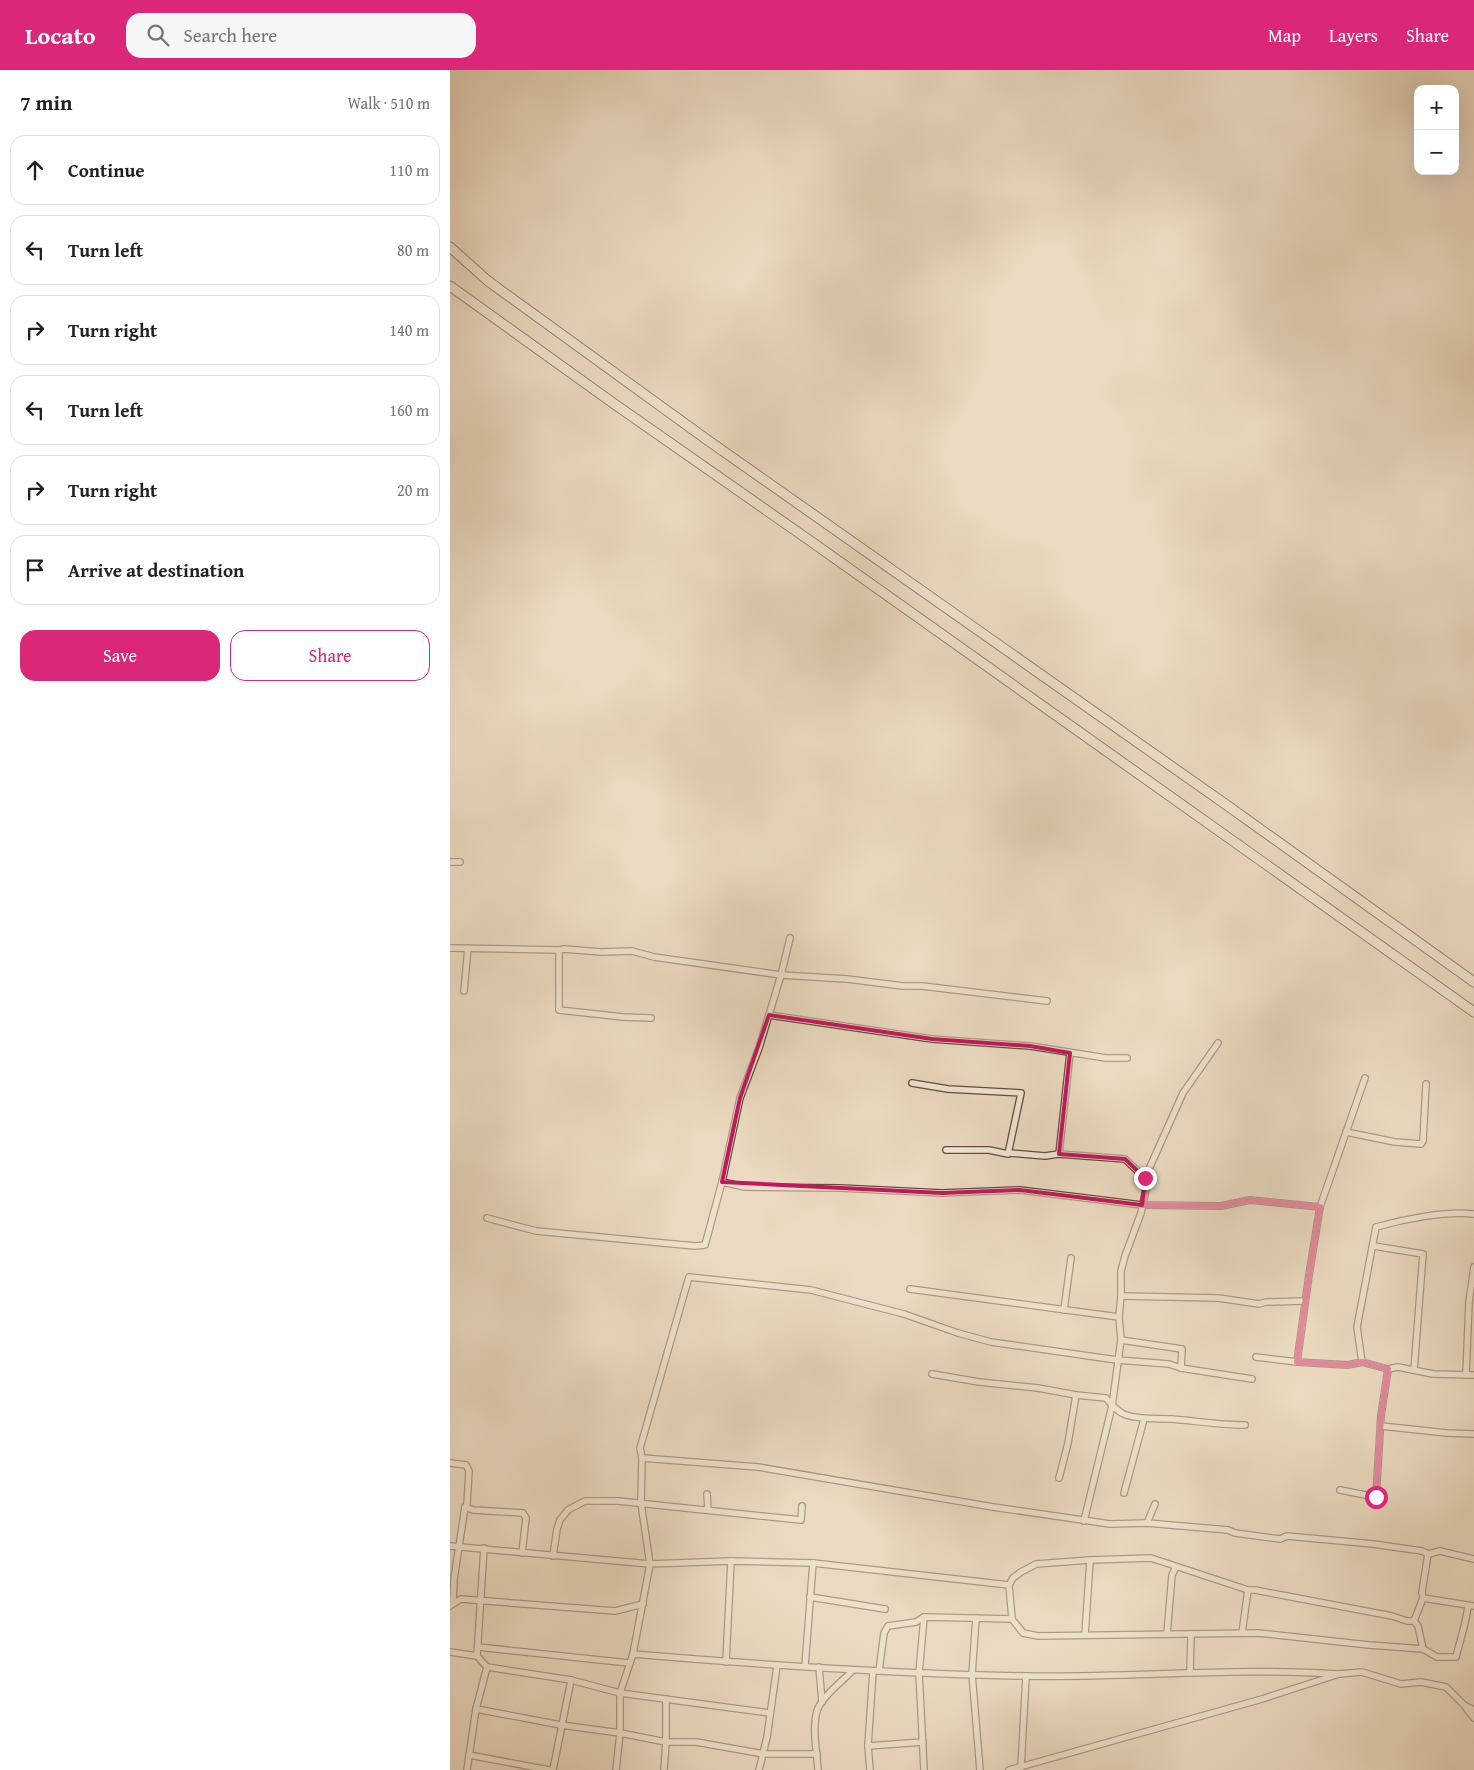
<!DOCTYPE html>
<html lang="en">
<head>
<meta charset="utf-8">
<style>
  :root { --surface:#fff; --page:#f6f6f6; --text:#202124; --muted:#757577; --line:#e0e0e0; --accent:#db2777 }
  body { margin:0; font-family:"Gentium Book Plus",serif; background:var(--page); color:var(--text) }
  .controls { position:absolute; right:15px; top:15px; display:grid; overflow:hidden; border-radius:10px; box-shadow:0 5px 20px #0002 }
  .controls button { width:45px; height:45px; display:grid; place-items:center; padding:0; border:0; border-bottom:1px solid var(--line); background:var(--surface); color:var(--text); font:25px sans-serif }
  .stop { position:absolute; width:15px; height:15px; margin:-11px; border:4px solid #db2777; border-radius:50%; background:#fff }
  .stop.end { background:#db2777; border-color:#fff; box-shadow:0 1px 5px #0008 }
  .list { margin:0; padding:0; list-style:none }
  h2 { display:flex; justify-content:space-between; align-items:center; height:65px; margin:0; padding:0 20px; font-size:21px }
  h2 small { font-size:16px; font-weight:400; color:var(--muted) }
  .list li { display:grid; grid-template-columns:32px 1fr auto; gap:15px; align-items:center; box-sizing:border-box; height:70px; margin:0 10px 10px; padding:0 10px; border:1px solid var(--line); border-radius:15px }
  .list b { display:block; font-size:19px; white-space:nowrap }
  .list em { font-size:16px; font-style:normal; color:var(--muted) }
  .actions { display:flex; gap:10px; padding:15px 20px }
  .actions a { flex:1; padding:11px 0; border:1px solid var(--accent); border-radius:15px; text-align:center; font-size:18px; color:var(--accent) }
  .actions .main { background:var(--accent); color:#fff }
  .icon { flex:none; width:28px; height:28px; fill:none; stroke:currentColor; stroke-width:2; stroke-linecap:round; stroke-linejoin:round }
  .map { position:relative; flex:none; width:1024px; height:1700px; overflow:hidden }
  header { display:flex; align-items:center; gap:30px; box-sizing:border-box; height:70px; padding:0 25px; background:var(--accent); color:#fff }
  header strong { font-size:24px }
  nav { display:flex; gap:28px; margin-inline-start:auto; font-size:18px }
  .search { width:350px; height:45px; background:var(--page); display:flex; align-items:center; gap:12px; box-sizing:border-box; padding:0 18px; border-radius:15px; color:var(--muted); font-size:19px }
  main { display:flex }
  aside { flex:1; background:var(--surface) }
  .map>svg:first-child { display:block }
</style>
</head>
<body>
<header>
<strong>Locato</strong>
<div class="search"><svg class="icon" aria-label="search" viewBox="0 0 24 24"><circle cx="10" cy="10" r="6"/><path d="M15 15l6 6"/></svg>Search here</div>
<nav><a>Map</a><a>Layers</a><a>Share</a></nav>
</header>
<main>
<aside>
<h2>7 min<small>Walk · 510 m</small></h2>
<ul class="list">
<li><svg class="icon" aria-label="ahead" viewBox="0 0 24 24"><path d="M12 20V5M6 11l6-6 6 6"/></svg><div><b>Continue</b></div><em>110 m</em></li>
<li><svg class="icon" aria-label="left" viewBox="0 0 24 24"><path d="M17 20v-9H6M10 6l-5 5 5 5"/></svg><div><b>Turn left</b></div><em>80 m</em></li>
<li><svg class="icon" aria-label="right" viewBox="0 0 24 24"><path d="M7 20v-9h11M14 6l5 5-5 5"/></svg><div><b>Turn right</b></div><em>140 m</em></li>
<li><svg class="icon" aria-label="left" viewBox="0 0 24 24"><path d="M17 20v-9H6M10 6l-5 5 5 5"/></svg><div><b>Turn left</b></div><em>160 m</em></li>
<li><svg class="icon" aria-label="right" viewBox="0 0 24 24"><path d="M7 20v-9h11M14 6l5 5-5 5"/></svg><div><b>Turn right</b></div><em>20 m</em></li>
<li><svg class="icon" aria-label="arrive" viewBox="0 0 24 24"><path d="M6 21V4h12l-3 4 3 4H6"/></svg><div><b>Arrive at destination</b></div></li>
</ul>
<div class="actions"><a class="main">Save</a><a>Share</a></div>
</aside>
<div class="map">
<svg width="1024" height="1700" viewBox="0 0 1024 1700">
  <rect width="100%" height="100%" fill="#ebdac1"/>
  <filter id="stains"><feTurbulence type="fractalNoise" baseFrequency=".004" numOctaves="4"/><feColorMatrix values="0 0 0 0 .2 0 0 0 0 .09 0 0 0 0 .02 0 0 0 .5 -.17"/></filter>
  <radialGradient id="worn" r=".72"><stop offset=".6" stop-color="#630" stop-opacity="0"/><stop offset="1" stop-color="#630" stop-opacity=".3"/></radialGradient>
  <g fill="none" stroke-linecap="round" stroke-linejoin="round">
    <defs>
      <g id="street">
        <polyline points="0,792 10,792"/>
        <polyline points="0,878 109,880 114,879 151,882 182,881 204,887 331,905 397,909 453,916 472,916 597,931"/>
        <polyline points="109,880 109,940 173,947 201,948"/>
        <polyline points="14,921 18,878"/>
        <polyline points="319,945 482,969 580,976 656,988 677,988"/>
        <polyline points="462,1013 498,1019 571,1023 558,1084 539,1080 496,1080"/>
        <polyline points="896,1062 945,1072 971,1074 973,1071 976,1014"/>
        <polyline points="559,1083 595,1086 609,1084 675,1089 695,1108"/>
        <polyline points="609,1084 620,983"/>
        <polyline points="272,1112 295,1117 390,1118 492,1123 570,1120 692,1135 771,1136 800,1130 870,1137"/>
        <polyline points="37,1148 86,1161 245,1176 255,1175 272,1112 290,1028 309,978 331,905 340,868"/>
        <polyline points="924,1176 973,1184 964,1300"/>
        <polyline points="460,1219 669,1247"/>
        <polyline points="671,1226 768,1228 809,1234 816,1232 855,1231"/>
        <polyline points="614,1240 621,1188"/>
        <polyline points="671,1270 732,1279 731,1298"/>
        <polyline points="806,1287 847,1292 898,1295 912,1292 938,1299 948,1297 983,1304 1024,1305"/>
        <polyline points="847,1292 859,1205 870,1137 915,1008"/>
        <path d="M912,1292L907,1257L926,1157C954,1149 995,1141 1024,1144"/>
        <path d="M482,1304L529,1312L588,1318L626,1325L656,1328C661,1334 667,1342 676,1345C691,1350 706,1348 722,1349C746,1351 770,1355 795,1355"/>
        <polyline points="1016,1305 1019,1232 1024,1197"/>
        <polyline points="931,1356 997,1363 1024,1364"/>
        <polyline points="192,1388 308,1397 543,1437 660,1454 697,1453 778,1460 785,1463 830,1469 837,1466 923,1474 972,1481 978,1484 990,1481 1024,1489"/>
        <polyline points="0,1393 16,1395 19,1401 17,1434 15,1437 4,1509 3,1533"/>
        <polyline points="609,1408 618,1373 626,1325"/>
        <polyline points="890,1420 926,1427 931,1346 938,1299"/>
        <polyline points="674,1423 694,1349"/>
        <polyline points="257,1424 258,1440"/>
        <polyline points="15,1437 23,1440 73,1443 76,1448 72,1483"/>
        <polyline points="634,1451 662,1336 671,1270 669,1247 671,1226 671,1201 675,1186 691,1143 697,1115 695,1108 733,1023 768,973"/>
        <polyline points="697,1453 705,1434"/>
        <polyline points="0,1476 200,1494 281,1491 363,1493 559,1515"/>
        <polyline points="34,1478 27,1586 37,1597 121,1610 170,1623 320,1643"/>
        <polyline points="103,1486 107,1459 110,1450 118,1440 135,1431 168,1431 351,1450 352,1436"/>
        <polyline points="360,1527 435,1539"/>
        <polyline points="973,1528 1024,1536"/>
        <polyline points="0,1536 11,1529 165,1541 193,1534"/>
        <polyline points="526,1548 522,1604 530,1700"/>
        <path d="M964,1551H957L942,1546L805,1520H798L701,1488L640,1490L586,1494L571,1502L563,1508L559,1515L562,1549L573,1563L588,1566L808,1563L919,1575L973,1579L987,1587H1006C1010,1570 1016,1554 1018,1536"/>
        <polyline points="792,1563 798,1520"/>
        <polyline points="717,1564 722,1505 726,1497"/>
        <polyline points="635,1565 640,1490"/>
        <polyline points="28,1577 179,1593"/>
        <polyline points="973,1579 968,1556 964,1551 973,1528 972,1522 978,1484"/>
        <polyline points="0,1582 27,1586"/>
        <path d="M183,1584C313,1595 444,1604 575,1606C680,1608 785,1597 889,1604"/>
        <polyline points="276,1592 281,1491"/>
        <polyline points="355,1596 363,1493"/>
        <polyline points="369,1597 372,1632"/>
        <polyline points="429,1601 434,1563 438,1556 466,1552 474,1547 562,1549"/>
        <polyline points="740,1603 741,1564"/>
        <polyline points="1016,1638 1024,1648"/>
        <polyline points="26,1639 111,1655 170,1663 216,1672 246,1672 314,1684 367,1684"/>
        <polyline points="418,1676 473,1672"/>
        <polyline points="19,1685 99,1700"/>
        <polyline points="571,1697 576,1606"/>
        <polyline points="17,1700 26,1639 37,1597"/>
        <polyline points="103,1700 121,1610"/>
        <polyline points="166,1700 170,1663 170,1623 183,1584 200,1494 191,1433 192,1388 190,1378 239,1207 361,1220 454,1244 508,1263 541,1272 667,1290 719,1294 731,1298 802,1309"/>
        <polyline points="214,1700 216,1672 216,1629"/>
        <polyline points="309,1700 317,1667 327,1596"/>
        <path d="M368,1700C367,1682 362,1659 367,1641C371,1627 393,1611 403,1600"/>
        <polyline points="420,1700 418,1676 423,1601"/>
        <polyline points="474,1700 469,1603 474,1547"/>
        <polyline points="559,1700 812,1629 889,1604 912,1602 951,1614 971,1612 996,1617 1014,1635 1024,1640"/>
      </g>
      <g id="secondary">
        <polyline points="0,177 38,211 256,369 778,736 1024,912"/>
        <polyline points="0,216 163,333 359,470 1024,942"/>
      </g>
    </defs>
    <!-- street casing -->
    <use href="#street" stroke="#624c3e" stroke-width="8"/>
    <!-- secondary casing -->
    <use href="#secondary" stroke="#351c12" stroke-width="11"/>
    <!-- street -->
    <use href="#street" stroke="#f2e7d7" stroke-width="5.5"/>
    <!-- secondary -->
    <use href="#secondary" stroke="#f2e7d7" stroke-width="9"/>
  </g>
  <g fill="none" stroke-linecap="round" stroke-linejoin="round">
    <!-- route -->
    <polyline stroke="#db2777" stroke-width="6" points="695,1108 697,1115 692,1135 771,1136 800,1130 870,1137 859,1205 847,1292 898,1295 912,1292 938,1299 931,1346 926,1427"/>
  </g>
  <!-- marked area -->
  <path d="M0 0H1024V1700H0ZM319,945L482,969L580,976L620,983L609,1084L675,1089L695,1108L692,1135L570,1120L492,1123L272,1112L290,1028Z" fill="#ebdac1" fill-opacity=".55" fill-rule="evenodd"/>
  <path fill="none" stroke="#c2185b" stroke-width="4" stroke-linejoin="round" d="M319,945L482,969L580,976L620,983L609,1084L675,1089L695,1108L692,1135L570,1120L492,1123L272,1112L290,1028Z"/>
  <rect width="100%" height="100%" filter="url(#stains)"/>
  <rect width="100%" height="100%" fill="url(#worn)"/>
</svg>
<div class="controls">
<button>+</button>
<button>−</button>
</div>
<div class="stop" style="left:926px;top:1427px"></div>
<div class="stop end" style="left:695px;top:1108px"></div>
</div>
</main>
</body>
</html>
